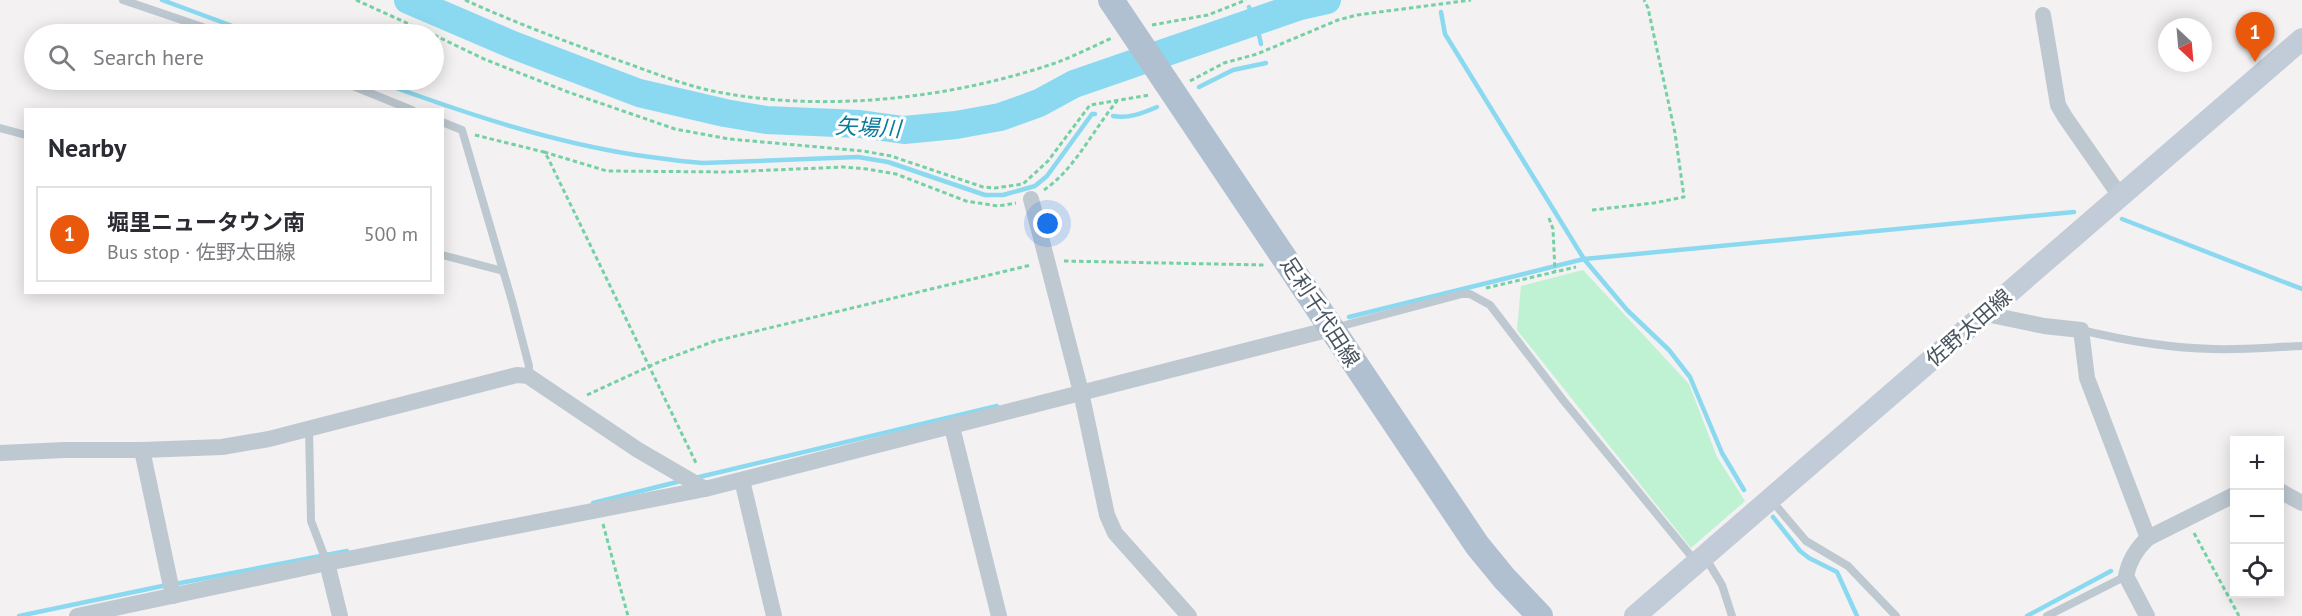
<!DOCTYPE html>
<html lang="en">
<head>
<meta charset="utf-8">
<style>
  :root { --surface:#fff; --page:#f2f2f3; --text:#2b2b33; --muted:#7c7c81; --line:#e1e1e2; --accent:#ea580c }
  body { margin:0; font-family:"PT Sans","Noto Sans JP",sans-serif; background:var(--page); color:var(--text) }
  .controls { position:absolute; right:18px; bottom:18px; display:grid; overflow:hidden; border-radius:0px; box-shadow:0 3px 15px #0003 }
  .controls button { width:54px; height:54px; display:grid; place-items:center; padding:0; border:0; border-bottom:2px solid var(--line); background:var(--surface); color:var(--text); font:30px sans-serif }
  .compass { position:absolute; left:2158px; top:18px; width:54px; height:54px; border-radius:50%; background:var(--surface); box-shadow:0 3px 15px #0003; rotate:154deg }
  .you { position:absolute; left:1048px; top:224px; width:21px; height:21px; margin:-15px; border:4px solid #fff; border-radius:50%; background:#1a73e8; box-shadow:0 0 0 9px #1a73e833 }
  .badge { display:grid; place-items:center; width:39px; height:39px; border-radius:50%; background:var(--accent); color:#fff; font-size:20px; font-weight:700 }
  .pin { position:absolute; translate:-50% -50px; filter:drop-shadow(0 2px 3px #0008) }
  .pin::after { content:''; position:absolute; top:32px; width:21px; height:18px; background:inherit; clip-path:polygon(0 0,100% 0,50% 100%) }
  .list { margin:0; padding:0; list-style:none }
  h2 { display:flex; justify-content:space-between; align-items:center; height:78px; margin:0; padding:0 24px; font-size:26px }
  h2 small { font-size:20px; font-weight:400; color:var(--muted) }
  .list li { display:grid; grid-template-columns:39px 1fr auto; gap:18px; align-items:center; box-sizing:border-box; height:96px; margin:0 12px 12px; padding:0 12px; border:2px solid var(--line); border-radius:0px }
  .list b { display:block; font-size:22px; white-space:nowrap }
  .list p { margin:0; font-size:20px; white-space:nowrap; color:var(--muted) }
  .list em { font-size:20px; font-style:normal; color:var(--muted) }
  .icon { flex:none; width:33px; height:33px; fill:none; stroke:currentColor; stroke-width:2; stroke-linecap:round; stroke-linejoin:round }
  .map { position:relative; flex:none; width:2302px; height:616px; overflow:hidden }
  .search { position:absolute; background:var(--surface); box-shadow:0 3px 15px #0003; left:24px; top:24px; width:420px; height:66px; display:flex; align-items:center; gap:15px; box-sizing:border-box; padding:0 21px; border-radius:33px; color:var(--muted); font-size:22px }
  .panel { position:absolute; background:var(--surface); box-shadow:0 3px 15px #0003; left:24px; top:108px; width:420px; height:186px; border-radius:0px }
  .map>svg:first-child { display:block }
</style>
</head>
<body>
<div class="map">
<svg width="2302" height="616" viewBox="0 0 2302 616">
  <rect width="100%" height="100%" fill="#f3f1f1"/>
  <!-- green -->
  <polygon fill="#bff1d3" points="1583,270 1689,384 1717,457 1745,501 1691,548 1517,330 1521,286"/>
  <g fill="none" stroke-linecap="round" stroke-linejoin="round">
    <!-- stream -->
    <g stroke="#8bd9f0" stroke-width="4.5">
      <polyline points="162,0 254,34"/>
      <polyline points="1249,7 1256,22 1261,44"/>
      <polyline points="1441,12 1445,34 1584,259 1627,310 1669,350 1690,377 1722,453 1744,490"/>
      <path d="M374,80C459,111 546,141 636,155C659,158 681,162 704,163L858,157L888,162L985,195H1003L1035,186L1047,176L1092,114H1095"/>
      <polyline points="1199,87 1233,70 1266,63"/>
      <path d="M1113,116C1128,119 1143,113 1157,107"/>
      <polyline points="2122,219 2302,289"/>
      <polyline points="1349,317 1584,259 2074,212"/>
      <polyline points="695,478 997,406"/>
      <polyline points="593,503 681,481"/>
      <polyline points="1773,517 1800,551 1809,558 1837,572 1857,616"/>
      <polyline points="175,584 347,551"/>
      <polyline points="19,616 167,585"/>
      <polyline points="2027,616 2111,571"/>
    </g>
    <!-- river -->
    <polyline stroke="#8bd9f0" stroke-width="28" points="408,0 513,45 639,93 725,113 766,120 860,124 904,130 956,125 1000,117 1039,103 1074,84 1300,6 1327,0"/>
    <!-- path -->
    <g stroke="#75d1a5" stroke-width="3" stroke-dasharray="4.5 3" stroke-linecap="butt">
      <polyline points="356,0 431,34"/>
      <path d="M465,0C518,24 572,44 626,63C654,73 679,83 708,90C819,114 952,99 1058,62C1076,55 1094,46 1112,38"/>
      <polyline points="1152,25 1208,15 1246,0"/>
      <polyline points="434,35 484,59 568,92 675,129 729,139 863,151 891,156 983,187 995,188 1023,184 1048,161 1090,105 1150,95"/>
      <polyline points="1190,81 1224,63 1257,54 1338,20 1357,15 1471,0"/>
      <polyline points="475,135 544,152 548,158 697,465"/>
      <polyline points="544,152 607,171 726,172 844,167 867,169 896,174 966,201 998,206 1016,203"/>
      <path d="M1044,190C1075,169 1093,130 1117,101"/>
      <polyline points="1592,210 1654,203 1684,197 1675,133 1648,8 1644,0"/>
      <polyline points="1549,218 1553,229 1555,271"/>
      <polyline points="1064,261 1265,265"/>
      <polyline points="1486,288 1576,267"/>
      <polyline points="587,395 661,361 715,341 1031,265"/>
      <polyline points="603,524 628,616"/>
      <polyline points="2194,533 2239,616"/>
    </g>
    <!-- lane -->
    <g stroke="#bec8d0" stroke-width="8">
      <polyline points="123,0 223,34"/>
      <polyline points="338,80 412,110"/>
      <polyline points="442,122 462,130 512,301 529,366 528,376"/>
      <polyline points="0,128 26,135"/>
      <polyline points="442,255 503,271"/>
      <polyline points="1334,328 1462,294 1470,294 1490,305 1563,400 1696,562"/>
      <path d="M2081,330C2122,340 2171,348 2214,349C2243,350 2273,347 2302,346"/>
      <polyline points="309,428 311,521 327,563"/>
      <polyline points="1772,501 1806,541 1848,566 1896,616"/>
      <polyline points="1705,557 1722,585 1732,616"/>
      <polyline points="2047,616 2126,576"/>
    </g>
    <!-- street -->
    <g stroke="#bec8d0" stroke-width="16">
      <polyline points="2043,15 2058,105 2065,117 2120,196"/>
      <polyline points="1031,199 1081,392 1107,515 1115,533 1189,616"/>
      <polyline points="1986,314 2044,326 2081,330 2087,378 2148,538"/>
      <polyline points="952,427 999,616"/>
      <polyline points="142,450 173,596"/>
      <polyline points="0,453 65,450 142,450 222,447 269,439 517,375 528,376 638,450 705,489"/>
      <polyline points="742,480 774,616"/>
      <polyline points="2280,491 2302,503"/>
      <polyline points="327,563 340,616"/>
      <polyline points="77,616 327,563 705,489 1331,329"/>
      <path d="M2147,616L2126,576C2129,561 2136,549 2148,538L2234,495"/>
    </g>
    <!-- secondary -->
    <polyline stroke="#c1ccd8" stroke-width="22" points="1635,616 2302,39"/>
    <!-- primary -->
    <polyline stroke="#b0c0d0" stroke-width="26" points="1111,0 1477,545 1504,578 1540,616"/>
  </g>
  <g text-anchor="middle" stroke-width="6" stroke-linejoin="round" paint-order="stroke">
    <!-- street labels -->
    <g font-size="21" fill="#48545f" stroke="#fff">
      <text transform="translate(1320 312) rotate(57)" y="7">足利千代田線</text>
      <text transform="translate(1969 328) rotate(-41)" y="7">佐野太田線</text>
    </g>
    <!-- water labels -->
    <g font-size="22" font-style="italic" fill="#087a9b" stroke="#fff">
      <text transform="translate(868 127) rotate(3)" y="8">矢場川</text>
    </g>
  </g>
</svg>
<div class="controls">
<button>+</button>
<button>−</button>
<button><svg class="icon" aria-label="locate" viewBox="0 0 24 24"><circle cx="12" cy="12" r="6"/><path d="M12 2v4M12 18v4M2 12h4M18 12h4"/></svg></button>
</div>
<svg class="compass" viewBox="-18 -18 36 36"><path d="M0-13l5 13h-10z" fill="#e53935"/><path d="M0 13l5-13h-10z" fill="#7c7c81"/></svg>
<div class="you"></div>
<div class="pin badge" style="left:2255px;top:62px">1</div>
<div class="search"><svg class="icon" aria-label="search" viewBox="0 0 24 24"><circle cx="10" cy="10" r="6"/><path d="M15 15l6 6"/></svg>Search here</div>
<section class="panel">
<h2>Nearby<small></small></h2>
<ul class="list">
<li><span class="badge">1</span><div><b>堀里ニュータウン南</b><p>Bus stop · 佐野太田線</p></div><em>500 m</em></li>
</ul>
</section>
</div>
</body>
</html>
